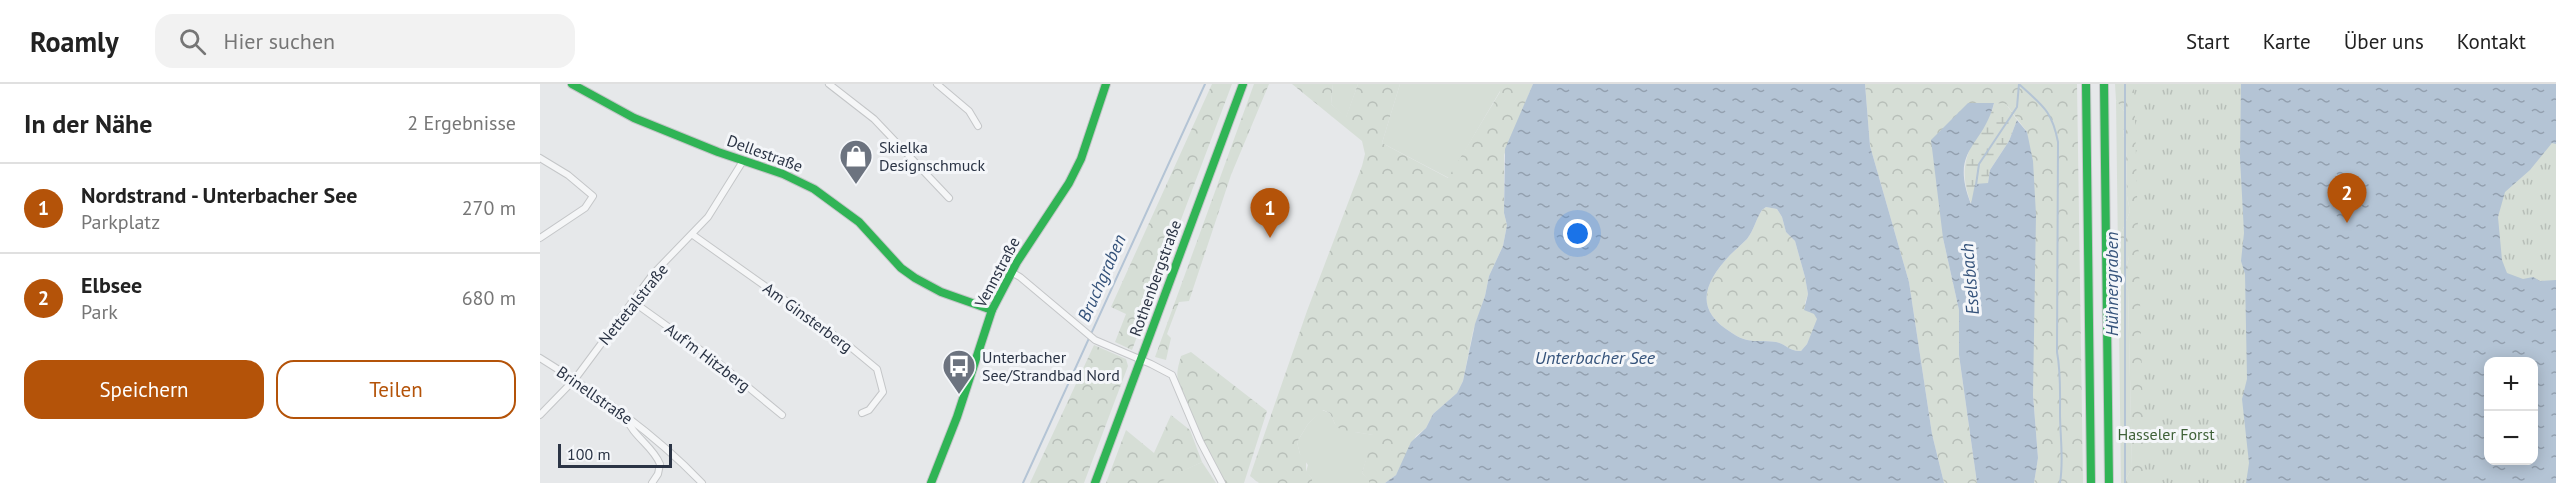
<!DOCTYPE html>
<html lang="de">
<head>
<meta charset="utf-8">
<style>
  :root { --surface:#fff; --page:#f2f2f2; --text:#222; --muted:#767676; --line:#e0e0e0; --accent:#b45309 }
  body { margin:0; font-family:"PT Sans",sans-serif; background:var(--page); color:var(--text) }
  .controls { position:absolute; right:18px; bottom:18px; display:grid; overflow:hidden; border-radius:12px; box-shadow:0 3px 15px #0003 }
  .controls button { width:54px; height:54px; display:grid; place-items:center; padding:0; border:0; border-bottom:2px solid var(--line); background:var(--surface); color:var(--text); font:30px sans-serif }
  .scale { position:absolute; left:18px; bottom:15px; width:114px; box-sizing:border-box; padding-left:6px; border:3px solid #2b3445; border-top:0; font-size:16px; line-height:21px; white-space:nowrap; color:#2b3445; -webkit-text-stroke:4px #f4f6f9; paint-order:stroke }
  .you { position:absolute; left:1038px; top:150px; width:21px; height:21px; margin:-15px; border:4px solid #fff; border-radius:50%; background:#1a73e8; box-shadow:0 0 0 9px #1a73e833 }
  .badge { display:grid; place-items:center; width:39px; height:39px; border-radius:50%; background:var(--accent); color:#fff; font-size:20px; font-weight:700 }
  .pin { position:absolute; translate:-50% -50px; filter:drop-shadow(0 2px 3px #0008) }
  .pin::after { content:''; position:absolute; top:32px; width:21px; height:18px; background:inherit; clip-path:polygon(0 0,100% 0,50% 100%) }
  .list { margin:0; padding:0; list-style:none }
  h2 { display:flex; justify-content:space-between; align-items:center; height:78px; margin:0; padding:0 24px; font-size:26px }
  h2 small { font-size:20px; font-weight:400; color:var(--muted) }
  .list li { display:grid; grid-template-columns:39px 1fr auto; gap:18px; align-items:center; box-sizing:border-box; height:90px; padding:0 24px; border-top:2px solid var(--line) }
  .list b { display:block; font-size:22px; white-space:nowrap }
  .list p { margin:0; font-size:20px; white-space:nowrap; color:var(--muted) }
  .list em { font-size:20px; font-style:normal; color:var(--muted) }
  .actions { display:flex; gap:12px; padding:18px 24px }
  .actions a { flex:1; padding:14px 0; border:2px solid var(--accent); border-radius:18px; text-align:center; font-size:21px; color:var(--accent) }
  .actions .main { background:var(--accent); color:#fff }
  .icon { flex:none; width:33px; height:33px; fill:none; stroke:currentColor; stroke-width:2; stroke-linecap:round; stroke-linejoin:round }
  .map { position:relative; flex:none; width:2016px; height:399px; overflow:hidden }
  header { display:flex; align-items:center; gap:36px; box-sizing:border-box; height:84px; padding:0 30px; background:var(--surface); border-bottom:2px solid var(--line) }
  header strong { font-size:28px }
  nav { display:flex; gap:33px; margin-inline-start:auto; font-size:21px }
  .search { width:420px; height:54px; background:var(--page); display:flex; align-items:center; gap:15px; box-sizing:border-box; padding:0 21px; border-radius:18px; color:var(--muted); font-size:22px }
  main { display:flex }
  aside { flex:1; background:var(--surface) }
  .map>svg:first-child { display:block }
</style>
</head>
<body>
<header>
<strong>Roamly</strong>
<div class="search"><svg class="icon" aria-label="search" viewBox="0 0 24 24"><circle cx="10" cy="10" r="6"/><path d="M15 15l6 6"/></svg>Hier suchen</div>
<nav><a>Start</a><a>Karte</a><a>Über uns</a><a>Kontakt</a></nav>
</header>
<main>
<aside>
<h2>In der Nähe<small>2 Ergebnisse</small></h2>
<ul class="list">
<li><span class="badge">1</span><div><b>Nordstrand - Unterbacher See</b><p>Parkplatz</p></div><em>270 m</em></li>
<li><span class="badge">2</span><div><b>Elbsee</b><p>Park</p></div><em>680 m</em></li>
</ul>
<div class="actions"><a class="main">Speichern</a><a>Teilen</a></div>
</aside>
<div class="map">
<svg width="2016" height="399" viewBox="0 0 2016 399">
  <defs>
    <pattern id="forest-crowns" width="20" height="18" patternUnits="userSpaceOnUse" patternTransform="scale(1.5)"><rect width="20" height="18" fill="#d6ded6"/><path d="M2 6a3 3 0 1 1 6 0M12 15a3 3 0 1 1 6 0" fill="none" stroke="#b8bfb9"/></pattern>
    <pattern id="wetland-marsh" width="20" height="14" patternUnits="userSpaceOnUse" patternTransform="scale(1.5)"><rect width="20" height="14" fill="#d6ded6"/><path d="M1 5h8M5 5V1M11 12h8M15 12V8" fill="none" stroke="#b8bfb9"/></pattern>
    <pattern id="park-tufts" width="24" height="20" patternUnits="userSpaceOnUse" patternTransform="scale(1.5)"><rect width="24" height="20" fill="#d6ded6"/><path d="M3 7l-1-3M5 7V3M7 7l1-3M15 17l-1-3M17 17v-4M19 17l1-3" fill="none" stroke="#b8bfb9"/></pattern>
    <pattern id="water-ripples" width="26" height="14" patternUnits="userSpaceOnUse" patternTransform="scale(1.5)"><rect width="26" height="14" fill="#b4c4d5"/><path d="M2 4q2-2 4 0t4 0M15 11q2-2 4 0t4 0" fill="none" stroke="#93a0af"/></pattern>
  </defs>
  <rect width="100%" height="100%" fill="#e6e8ea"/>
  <!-- grass -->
  <g fill="#d6ded6">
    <polygon points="793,0 818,0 806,34 791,20"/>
    <polygon points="860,0 960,0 960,7 909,94 842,59"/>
    <polygon points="1576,16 1586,30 1583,51 1586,59 1587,112 1590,127 1581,150 1589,173 1582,198 1588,206 1592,383 1584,399 1581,399"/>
    <polygon points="782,326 790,329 795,340 815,348 834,351 822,389 830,397 829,399 772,399 772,394 766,388 768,381 760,370 757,358 768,340"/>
    <polygon points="662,378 676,399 618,399 618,398"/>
  </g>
  <!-- forest -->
  <g fill="url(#forest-crowns)">
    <polygon points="672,0 692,0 592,266 575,258 586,230 571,223"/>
    <polygon points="714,0 729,0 691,91 649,217 639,218 627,250 631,254 626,276 615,273"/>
    <polygon points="752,0 793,0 791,20 806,33 818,0 860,0 842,59 908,94 960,8 960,0 993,0 964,71 964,129 967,141 963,162 949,192 945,212 933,247 923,297 917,309 893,330 886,344 876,352 856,391 845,399 829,399 829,397 822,389 833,351 815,348 805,351 795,340 790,329 783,326 768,340 757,358 760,370 766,373 766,387 772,394 772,399 719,399 710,392 767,227 822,82 825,70 822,57"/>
    <polygon points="1325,0 1537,0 1543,399 1494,399 1498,374 1493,311 1487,48 1466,20 1428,19 1403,154 1419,226 1419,271 1437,399 1404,399 1392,350 1369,198 1330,62"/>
    <polygon points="1575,0 1648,0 1663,399 1584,399 1592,383 1588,206 1582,198 1589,173 1580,162 1581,150 1590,127 1587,112 1586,59 1583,51 1586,30 1576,16"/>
    <path d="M1226,123L1237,125L1242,133L1246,148L1255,157L1265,193L1268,210L1265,219L1269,228L1275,230L1278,235L1267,260L1261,267C1250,268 1246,260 1236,258C1217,255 1210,261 1192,249C1154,226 1163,200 1190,171C1196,165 1202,160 1207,155C1214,146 1216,135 1222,126Z"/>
    <polygon points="554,261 586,275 588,282 544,399 490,399"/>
    <path d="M651,268L727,327L704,399H685C668,375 645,325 638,296C636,288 639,280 641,272Z"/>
    <polygon points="631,331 650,346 662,378 618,399 566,399 586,346 614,369"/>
  </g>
  <!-- wetland -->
  <path fill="url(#wetland-marsh)" d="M1454,19L1466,20L1477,36L1469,57L1450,86L1448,99L1432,122C1415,78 1430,64 1452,27Z"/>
  <!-- park -->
  <path fill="url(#park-tufts)" fill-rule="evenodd" d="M1594,0H2016V399H1605ZM1948,278H1994V376H1948Z"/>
  <!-- water -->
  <g fill="url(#water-ripples)" fill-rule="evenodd">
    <path d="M993,0H1325L1330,62L1369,198L1392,350L1404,399H845L856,391L871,358L886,344L893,330L917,309L923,297L935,240L945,212L949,192L963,162L967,141L964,129L965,65ZM1226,123L1237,125L1242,133L1246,148L1255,157L1265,193L1268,210L1264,226L1274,230L1277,235L1267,260L1261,267C1250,268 1246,260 1236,258C1217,255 1210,261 1192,249C1154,226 1163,200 1190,171C1196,165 1202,160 1207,155C1214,146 1216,135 1222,126Z"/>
    <path d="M1701,0H2016V60L2012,59L1990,86L1965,108L1958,133L1962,176L1967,189L1983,195L1993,193L2000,197L2016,196V399H1706L1709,379L1702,315L1707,295L1705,190L1701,177L1704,149L1700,74ZM1948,278H1994V376H1948Z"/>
    <path d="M1428,19H1454C1443,64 1409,64 1431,120L1435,100L1448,99L1450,86L1469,57L1477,36L1487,48L1493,77L1496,131L1493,311L1498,374L1494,399H1437L1419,271V226L1403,154L1391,56Z"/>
  </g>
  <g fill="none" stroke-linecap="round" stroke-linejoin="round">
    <!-- stream -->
    <g stroke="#b4c4d5" stroke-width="2">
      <polyline points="1585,0 1585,399"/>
      <path d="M1480,1C1503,22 1512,27 1518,58L1517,268C1521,289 1520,307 1520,329C1520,352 1524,376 1520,399"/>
      <polyline points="1436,101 1439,80 1477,23 1479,0"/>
      <polyline points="483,399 665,0"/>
    </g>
    <defs>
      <g id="street">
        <polyline points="289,0 334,35 409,114"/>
        <polyline points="397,0 429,27 438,42"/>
        <polyline points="0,74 28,91 53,112 45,124 0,154"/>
        <polyline points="153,151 308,261 337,285 343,308 329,326 322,329"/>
        <polyline points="471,188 480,193 555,256 611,280 632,291 660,357 682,399"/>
        <polyline points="92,217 180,280 242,331"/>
        <path d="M0,274C58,310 114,349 162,399"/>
        <polyline points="0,331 35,295 113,190 168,133 203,77"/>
        <path d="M85,332C94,354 112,361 120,380L118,390L112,399"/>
      </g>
      <g id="fast">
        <polyline points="32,0 94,34 178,68 243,90 274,105 319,138 361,184 375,194 401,208 452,226"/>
        <polyline points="1546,0 1551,399"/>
        <polyline points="1564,0 1569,399"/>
        <polyline points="391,399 417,333 452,226 477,178 529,99 541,75 566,0"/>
        <polyline points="555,399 703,0"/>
      </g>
    </defs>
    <!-- street casing -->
    <use href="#street" stroke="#c4c6c8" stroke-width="8"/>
    <!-- fast casing -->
    <use href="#fast" stroke="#c4c6c8" stroke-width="10"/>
    <!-- street -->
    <use href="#street" stroke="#f5f6f7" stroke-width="6"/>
    <!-- fast -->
    <use href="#fast" stroke="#30b455" stroke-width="8"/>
  </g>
  <!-- icons -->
  <defs>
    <symbol id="shop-pin" viewBox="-11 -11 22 30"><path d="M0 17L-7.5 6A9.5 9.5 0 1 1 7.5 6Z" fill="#6c737f" stroke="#f4f6f9"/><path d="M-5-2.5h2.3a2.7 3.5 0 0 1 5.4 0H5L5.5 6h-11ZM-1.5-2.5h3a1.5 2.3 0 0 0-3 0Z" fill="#fff"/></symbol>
    <symbol id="bus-pin" viewBox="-11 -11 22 30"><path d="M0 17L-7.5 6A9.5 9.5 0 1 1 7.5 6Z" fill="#6c737f" stroke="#f4f6f9"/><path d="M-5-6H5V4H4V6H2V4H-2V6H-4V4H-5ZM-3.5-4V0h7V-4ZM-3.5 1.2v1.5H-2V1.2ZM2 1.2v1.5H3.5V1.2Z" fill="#fff"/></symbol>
  </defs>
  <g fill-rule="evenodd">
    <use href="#shop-pin" x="297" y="53" width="38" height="52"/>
    <use href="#bus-pin" x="400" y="263" width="38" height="52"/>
  </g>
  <g text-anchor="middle" stroke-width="6" stroke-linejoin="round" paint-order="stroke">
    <!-- poi labels -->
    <g font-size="16" fill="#2b3445" stroke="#f4f6f9" text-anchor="start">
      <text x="339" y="69">Skielka<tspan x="339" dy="18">Designschmuck</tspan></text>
      <text x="442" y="279">Unterbacher<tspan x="442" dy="18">See/Strandbad Nord</tspan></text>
    </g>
    <!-- street labels -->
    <g font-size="16" fill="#2b3445" stroke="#f4f6f9">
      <text transform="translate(225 69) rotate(20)" y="6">Dellestraße</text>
      <text transform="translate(457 188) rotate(-62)" y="6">Vennstraße</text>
      <text transform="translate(615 194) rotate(-70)" y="6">Rothenbergstraße</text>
      <text transform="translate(93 220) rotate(-51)" y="6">Nettetalstraße</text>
      <text transform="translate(268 233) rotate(36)" y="6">Am Ginsterberg</text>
      <text transform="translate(168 273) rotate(37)" y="6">Auf'm Hitzberg</text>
      <text transform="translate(55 311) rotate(35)" y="6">Brinellstraße</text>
    </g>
    <!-- park labels -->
    <g font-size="16" fill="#3f6138" stroke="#f4f6f9">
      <text x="1626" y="356">Hasseler Forst</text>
    </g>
    <!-- water labels -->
    <g font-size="18" font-style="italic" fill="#34527a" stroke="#f4f6f9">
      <text transform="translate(562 194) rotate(-66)" y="6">Bruchgraben</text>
      <text transform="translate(1430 195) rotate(-95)" y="6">Eselsbach</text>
      <text transform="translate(1572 200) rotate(-90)" y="6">Hühnergraben</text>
      <text x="1055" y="280">Unterbacher See</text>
    </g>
  </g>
</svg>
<div class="controls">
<button>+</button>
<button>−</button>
</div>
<div class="scale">100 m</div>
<div class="you"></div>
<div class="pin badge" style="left:730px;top:154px">1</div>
<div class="pin badge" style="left:1807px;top:139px">2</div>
</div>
</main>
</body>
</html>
